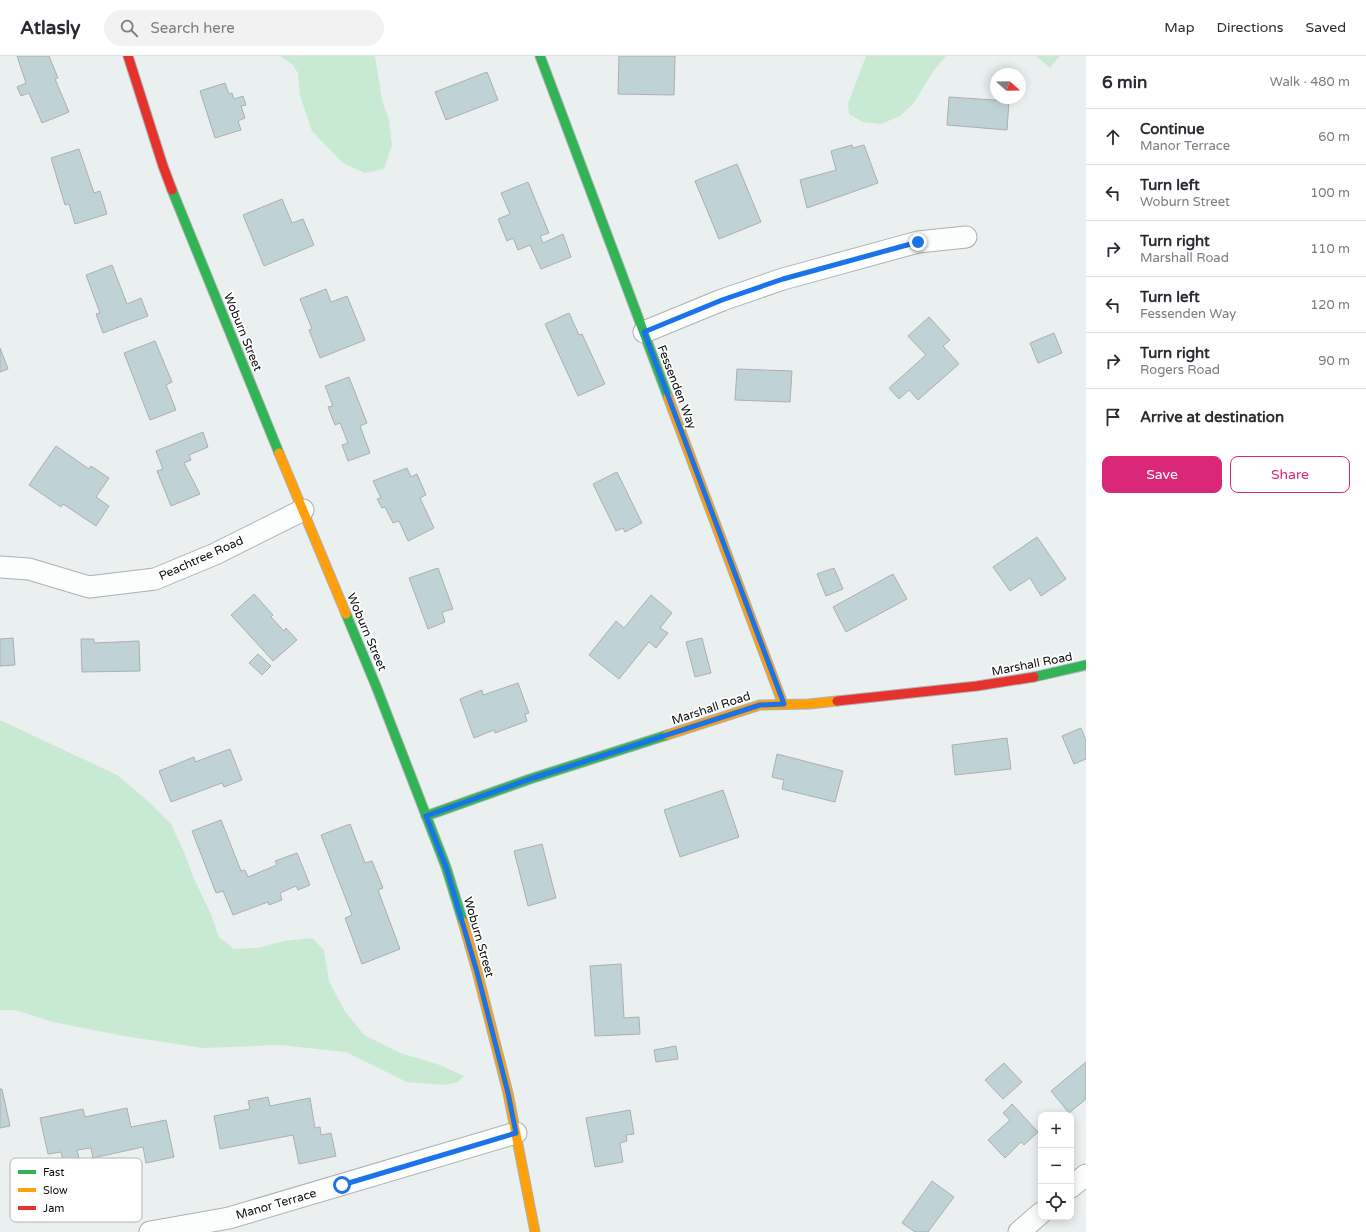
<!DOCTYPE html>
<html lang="en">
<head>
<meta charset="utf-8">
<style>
  :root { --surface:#fff; --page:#f2f2f3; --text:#2b2b33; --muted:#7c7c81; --line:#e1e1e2; --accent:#db2777 }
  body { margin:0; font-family:"Varela Round",sans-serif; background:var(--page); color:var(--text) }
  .controls { position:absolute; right:12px; bottom:12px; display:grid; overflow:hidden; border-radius:8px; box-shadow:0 2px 10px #0003 }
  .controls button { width:36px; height:36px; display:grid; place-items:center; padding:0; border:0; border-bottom:1px solid var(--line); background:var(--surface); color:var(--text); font:20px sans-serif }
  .compass { position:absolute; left:990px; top:12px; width:36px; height:36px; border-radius:50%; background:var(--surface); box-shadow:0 2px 10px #0003; rotate:110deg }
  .stop { position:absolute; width:12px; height:12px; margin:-9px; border:3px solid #1a73e8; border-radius:50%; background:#fff }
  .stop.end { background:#1a73e8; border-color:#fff; box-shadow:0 1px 4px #0008 }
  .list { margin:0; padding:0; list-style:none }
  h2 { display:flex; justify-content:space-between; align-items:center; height:52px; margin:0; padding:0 16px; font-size:17px }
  h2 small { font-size:13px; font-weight:400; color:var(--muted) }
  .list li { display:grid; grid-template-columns:26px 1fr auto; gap:12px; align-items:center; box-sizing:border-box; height:56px; padding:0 16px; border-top:1px solid var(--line) }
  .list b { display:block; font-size:15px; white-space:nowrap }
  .list p { margin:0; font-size:13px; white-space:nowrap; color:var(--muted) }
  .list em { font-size:13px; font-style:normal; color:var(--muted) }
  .actions { display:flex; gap:8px; padding:12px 16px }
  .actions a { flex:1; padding:9px 0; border:1px solid var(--accent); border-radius:8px; text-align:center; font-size:14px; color:var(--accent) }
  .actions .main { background:var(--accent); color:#fff }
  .icon { flex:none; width:22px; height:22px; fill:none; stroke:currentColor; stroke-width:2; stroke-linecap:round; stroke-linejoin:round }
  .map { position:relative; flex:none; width:1086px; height:1176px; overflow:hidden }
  header { display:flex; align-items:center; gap:24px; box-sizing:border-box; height:56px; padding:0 20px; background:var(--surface); border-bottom:1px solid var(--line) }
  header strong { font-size:19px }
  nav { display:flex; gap:22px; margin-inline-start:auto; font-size:14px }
  .search { width:280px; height:36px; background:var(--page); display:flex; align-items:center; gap:10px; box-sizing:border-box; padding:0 14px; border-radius:22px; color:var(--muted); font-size:15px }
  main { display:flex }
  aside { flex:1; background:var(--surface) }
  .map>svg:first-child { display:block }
</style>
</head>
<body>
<header>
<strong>Atlasly</strong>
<div class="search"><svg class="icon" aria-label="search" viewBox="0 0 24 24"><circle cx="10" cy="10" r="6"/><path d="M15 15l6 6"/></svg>Search here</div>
<nav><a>Map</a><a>Directions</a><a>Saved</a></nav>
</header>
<main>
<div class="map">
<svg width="1086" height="1176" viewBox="0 0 1086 1176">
  <rect width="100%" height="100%" fill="#eaefef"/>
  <!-- green -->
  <g fill="#c9ead2">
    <polygon points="280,0 375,0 382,44 389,64 392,89 384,113 365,117 343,107 312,75 300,40 298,17 293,9"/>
    <polygon points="866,0 946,0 934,14 913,48 900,60 881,68 863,66 849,58 848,48"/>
    <polygon points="1036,0 1060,0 1050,12"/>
    <polygon points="0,664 117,719 147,744 171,768 184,796 194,823 210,856 219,881 234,893 258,892 284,885 312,882 324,894 329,925 344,954 364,979 400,997 440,1009 464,1020 458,1026 445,1029 407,1026 346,996 279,989 203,992 124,980 53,966 15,954 0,954"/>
  </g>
  <!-- building -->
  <g fill="#bfd2d5" stroke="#abafaf">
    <polygon points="17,0 49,0 58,22 55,23 69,56 42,67 29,37 21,40 17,31 26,27"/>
    <polygon points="619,0 675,0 674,39 618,38"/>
    <polygon points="487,16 498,44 446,64 435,36"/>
    <polygon points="225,27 229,38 232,37 234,43 243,40 246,49 241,50 245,62 238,65 241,74 215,82 200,35"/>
    <polygon points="949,41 1009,45 1007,74 947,69"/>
    <polygon points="852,89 853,92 864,89 878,127 807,152 800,124 836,114 831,95"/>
    <polygon points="79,93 94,137 100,135 107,158 75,168 69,148 65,149 51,102"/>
    <polygon points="737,108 761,166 719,183 695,125"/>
    <polygon points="528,126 549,177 540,180 543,187 563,178 571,201 541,213 530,189 518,194 513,182 507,185 498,163 510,158 501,137"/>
    <polygon points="282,143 292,167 303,163 314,189 264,210 243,159"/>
    <polygon points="112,209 127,248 141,242 148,260 103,277 96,258 100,257 86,219"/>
    <polygon points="326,233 331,246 347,240 365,284 320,302 309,274 312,273 300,243"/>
    <polygon points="569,257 579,279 582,278 605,328 578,340 545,268"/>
    <polygon points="929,261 950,284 943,290 959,308 918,344 909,334 899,343 889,332 926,299 908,280"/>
    <polygon points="1054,277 1062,297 1038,307 1030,287"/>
    <polygon points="155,285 172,326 166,329 176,354 150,364 124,297"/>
    <polygon points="0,292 8,313 0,316"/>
    <polygon points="737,313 792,315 790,346 735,344"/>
    <polygon points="349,321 367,367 360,370 370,397 348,405 342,389 348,387 340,367 335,369 328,351 333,350 325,330"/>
    <polygon points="203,376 208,391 189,399 191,404 184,407 200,438 171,450 157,415 163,413 156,395"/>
    <polygon points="56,390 89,413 91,410 109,422 96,441 109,450 96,470 63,448 61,451 29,429"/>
    <polygon points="407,412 411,421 417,418 426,439 420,442 434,472 408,485 399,465 393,467 385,451 382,452 377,443 381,442 373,425"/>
    <polygon points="617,416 642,467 625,476 623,472 616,475 593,428"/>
    <polygon points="1037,481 1066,523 1041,540 1030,522 1010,535 993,511"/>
    <polygon points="438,512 453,553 442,556 445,566 428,573 409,522"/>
    <polygon points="834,512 843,533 826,540 817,518"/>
    <polygon points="893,518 907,543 846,576 833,551"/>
    <polygon points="254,538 273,559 271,561 284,575 286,572 297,584 273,605 231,559"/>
    <polygon points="651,539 672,557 660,572 668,577 656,592 649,586 619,623 589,599 616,565 624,572"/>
    <polygon points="13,582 15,609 0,610 0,583"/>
    <polygon points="702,582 711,617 695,621 686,586"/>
    <polygon points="81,583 94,583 94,587 139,585 140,615 82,616"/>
    <polygon points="258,598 271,610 262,619 249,607"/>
    <polygon points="518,627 529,657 525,658 527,665 495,677 494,674 474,682 460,643 482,634 483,639"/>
    <polygon points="1081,672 1086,684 1086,703 1074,708 1062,680"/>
    <polygon points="1007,682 1011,713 955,719 952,689"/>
    <polygon points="230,693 242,724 224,731 222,727 171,746 159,715 194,701 195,706"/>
    <polygon points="777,698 843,715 835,746 782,733 784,724 772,721"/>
    <polygon points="723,734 739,781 680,801 664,754"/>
    <polygon points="221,764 241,815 245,814 248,821 277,809 275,805 297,797 310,829 298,834 296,830 280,837 282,844 269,849 268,846 233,859 223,835 216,837 192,775"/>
    <polygon points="350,768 365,807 372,805 383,832 378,834 400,893 362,908 345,862 352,859 321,779"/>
    <polygon points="542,788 556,842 528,850 514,795"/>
    <polygon points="621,908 624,962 639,961 640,978 595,980 590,910"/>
    <polygon points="676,990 678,1003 656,1006 654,994"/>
    <polygon points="1086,1006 1086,1043 1069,1057 1051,1035"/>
    <polygon points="1004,1007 1022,1026 1003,1043 985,1024"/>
    <polygon points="0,1033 2,1033 10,1070 0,1072"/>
    <polygon points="268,1041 270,1050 310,1042 315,1072 320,1071 321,1079 331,1077 336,1100 299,1108 293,1079 220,1093 214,1060 250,1053 248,1045"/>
    <polygon points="1012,1048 1038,1076 1024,1089 1021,1086 1005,1102 988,1084 1010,1064 1003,1057"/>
    <polygon points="127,1052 131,1071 166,1064 174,1101 146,1107 143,1091 93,1102 91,1092 77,1094 79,1102 63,1105 61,1096 48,1098 40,1062 83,1053 85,1061"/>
    <polygon points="630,1054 634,1078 626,1079 627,1085 620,1087 623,1106 595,1111 586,1062"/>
    <polygon points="932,1125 954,1141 928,1176 915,1176 902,1167"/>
  </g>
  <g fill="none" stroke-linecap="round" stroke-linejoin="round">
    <defs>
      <g id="street">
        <polyline points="644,276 722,244 783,223 918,186 966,181"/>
        <polyline points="0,511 29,513 89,531 155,523 215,498 303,454"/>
        <polyline points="1071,1131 1086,1119"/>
        <polyline points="150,1176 229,1162 516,1077"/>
        <polyline points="1019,1176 1041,1157"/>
      </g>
      <g id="fast">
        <polyline points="540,0 668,341"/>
        <polyline points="172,134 279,397"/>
        <polyline points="346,558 376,630 446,811 463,866"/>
        <polyline points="1034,621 1086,609"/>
        <polyline points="426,760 530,723 667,679"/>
      </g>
      <g id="slow">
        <polyline points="668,341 783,648"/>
        <polyline points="279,397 346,558"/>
        <polyline points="667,679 760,649 809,648 837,645"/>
        <polyline points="463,866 477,915 508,1037 535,1176"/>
      </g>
      <g id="jam">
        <polyline points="128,0 163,110 172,134"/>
        <polyline points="837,645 977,630 1034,621"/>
      </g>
    </defs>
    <!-- street casing -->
    <use href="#street" stroke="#acb0b0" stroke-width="23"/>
    <!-- fast casing -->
    <use href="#fast" stroke="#acb0b0" stroke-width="11"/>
    <!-- slow casing -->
    <use href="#slow" stroke="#acb0b0" stroke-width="11"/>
    <!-- jam casing -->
    <use href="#jam" stroke="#acb0b0" stroke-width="11"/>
    <!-- street -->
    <use href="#street" stroke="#fcfdfd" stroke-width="21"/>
    <!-- fast -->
    <use href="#fast" stroke="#30b455" stroke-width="9"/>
    <!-- slow -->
    <use href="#slow" stroke="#ff9f0a" stroke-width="9"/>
    <!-- jam -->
    <use href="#jam" stroke="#e5322d" stroke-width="9"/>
  </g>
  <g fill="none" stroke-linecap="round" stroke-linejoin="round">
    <!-- route -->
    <polyline stroke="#1a73e8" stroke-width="5" points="342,1129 516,1077 508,1037 477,916 446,811 426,760 530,723 760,649 784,648 644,276 722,244 783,223 918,186"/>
  </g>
  <g text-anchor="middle" stroke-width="3.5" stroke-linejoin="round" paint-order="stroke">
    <!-- street labels -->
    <g font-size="12" fill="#0a0d0d" stroke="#fff">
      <text transform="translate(243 276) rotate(68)" y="4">Woburn Street</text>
      <text transform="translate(677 331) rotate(69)" y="4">Fessenden Way</text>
      <text transform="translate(201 502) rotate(-24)" y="4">Peachtree Road</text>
      <text transform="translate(367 576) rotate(67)" y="4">Woburn Street</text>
      <text transform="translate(1032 608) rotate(-11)" y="4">Marshall Road</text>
      <text transform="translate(711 652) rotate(-18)" y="4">Marshall Road</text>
      <text transform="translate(479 881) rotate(74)" y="4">Woburn Street</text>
      <text transform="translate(276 1148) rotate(-16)" y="4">Manor Terrace</text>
    </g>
  </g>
  <!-- legend -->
  <rect x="10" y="1102" width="132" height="64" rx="6" fill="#fff" stroke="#b6b6b6" stroke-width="1"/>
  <rect x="18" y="1114" width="18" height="4" fill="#30b455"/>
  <rect x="18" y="1132" width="18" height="4" fill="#ff9f0a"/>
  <rect x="18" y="1150" width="18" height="4" fill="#e5322d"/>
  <g font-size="11" fill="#0a0d0d">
    <text x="43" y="1120">Fast</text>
    <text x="43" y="1138">Slow</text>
    <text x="43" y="1156">Jam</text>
  </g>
</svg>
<div class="controls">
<button>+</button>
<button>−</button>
<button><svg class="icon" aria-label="locate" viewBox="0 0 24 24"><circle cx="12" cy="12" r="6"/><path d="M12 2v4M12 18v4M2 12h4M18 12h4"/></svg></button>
</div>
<svg class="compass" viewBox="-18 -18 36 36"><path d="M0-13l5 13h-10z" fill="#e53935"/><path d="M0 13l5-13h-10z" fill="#7c7c81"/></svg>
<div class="stop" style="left:342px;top:1129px"></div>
<div class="stop end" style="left:918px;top:186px"></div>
</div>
<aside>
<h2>6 min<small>Walk · 480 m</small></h2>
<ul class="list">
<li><svg class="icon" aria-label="ahead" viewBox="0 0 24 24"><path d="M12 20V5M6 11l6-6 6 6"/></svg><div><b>Continue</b><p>Manor Terrace</p></div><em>60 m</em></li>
<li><svg class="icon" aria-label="left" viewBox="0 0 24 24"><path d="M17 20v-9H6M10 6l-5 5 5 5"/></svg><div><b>Turn left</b><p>Woburn Street</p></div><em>100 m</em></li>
<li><svg class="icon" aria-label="right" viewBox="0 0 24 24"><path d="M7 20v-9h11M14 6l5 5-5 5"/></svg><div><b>Turn right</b><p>Marshall Road</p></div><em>110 m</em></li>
<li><svg class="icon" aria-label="left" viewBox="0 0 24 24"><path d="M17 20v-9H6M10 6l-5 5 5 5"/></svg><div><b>Turn left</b><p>Fessenden Way</p></div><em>120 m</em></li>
<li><svg class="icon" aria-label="right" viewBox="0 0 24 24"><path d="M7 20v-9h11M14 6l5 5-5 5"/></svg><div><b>Turn right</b><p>Rogers Road</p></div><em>90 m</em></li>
<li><svg class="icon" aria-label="arrive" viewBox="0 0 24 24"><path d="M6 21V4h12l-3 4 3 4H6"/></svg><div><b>Arrive at destination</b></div></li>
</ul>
<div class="actions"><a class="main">Save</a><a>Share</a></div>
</aside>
</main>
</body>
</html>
